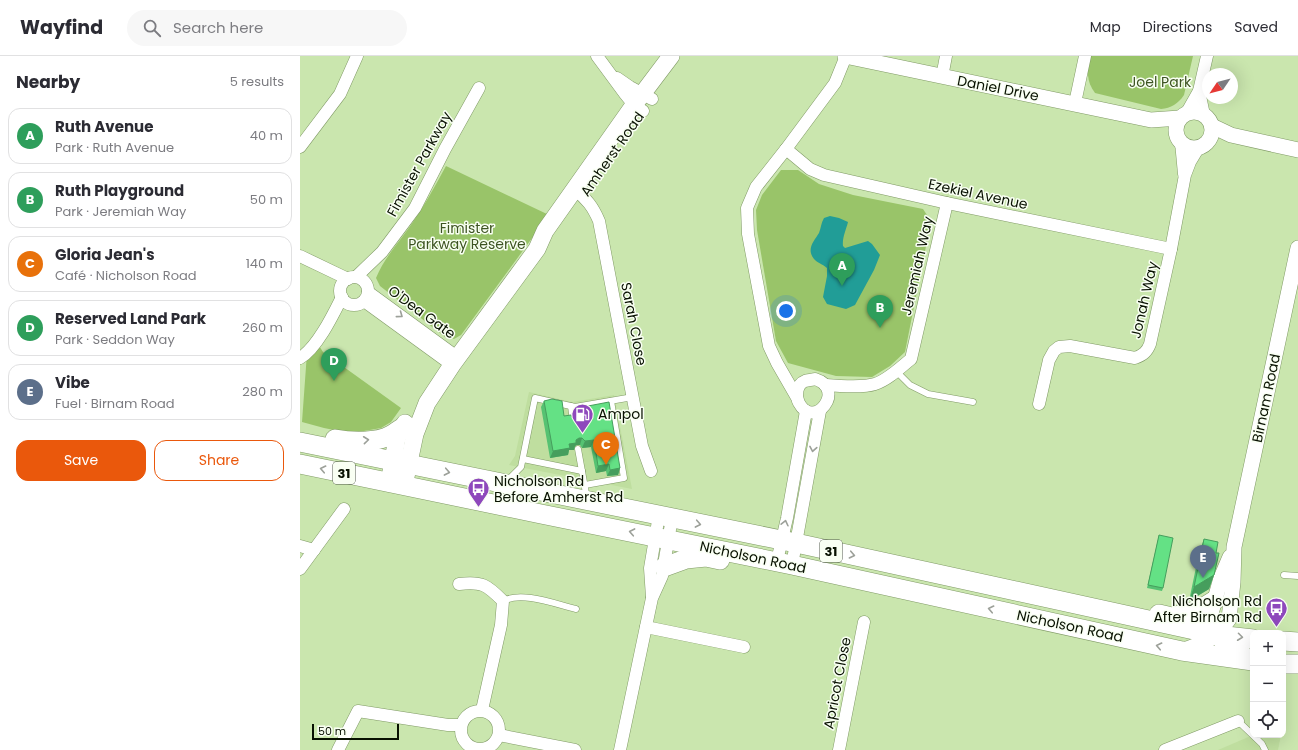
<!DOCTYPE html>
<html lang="en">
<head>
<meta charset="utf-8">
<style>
  :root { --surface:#fff; --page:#f7f7f7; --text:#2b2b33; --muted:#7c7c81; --line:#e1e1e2; --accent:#ea580c }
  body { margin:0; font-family:Poppins,sans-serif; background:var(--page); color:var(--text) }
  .controls { position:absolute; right:12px; bottom:12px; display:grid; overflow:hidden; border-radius:8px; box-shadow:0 4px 16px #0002 }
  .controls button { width:36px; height:36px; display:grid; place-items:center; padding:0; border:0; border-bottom:1px solid var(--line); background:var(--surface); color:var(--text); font:20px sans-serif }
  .compass { position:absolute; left:902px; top:12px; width:36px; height:36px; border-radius:50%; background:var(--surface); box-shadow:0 4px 16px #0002; rotate:235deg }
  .scale { position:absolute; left:12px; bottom:10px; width:87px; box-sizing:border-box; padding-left:4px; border:2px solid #081101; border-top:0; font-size:11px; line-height:14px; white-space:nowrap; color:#081101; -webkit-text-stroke:3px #f9fff3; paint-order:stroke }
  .you { position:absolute; left:486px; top:255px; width:14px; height:14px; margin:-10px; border:3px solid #fff; border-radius:50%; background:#1a73e8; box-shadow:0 0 0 6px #1a73e833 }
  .badge { display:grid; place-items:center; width:26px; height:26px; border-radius:50%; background:var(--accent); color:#fff; font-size:13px; font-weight:700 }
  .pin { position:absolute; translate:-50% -33px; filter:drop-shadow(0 1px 2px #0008) }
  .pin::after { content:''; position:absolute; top:21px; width:14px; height:12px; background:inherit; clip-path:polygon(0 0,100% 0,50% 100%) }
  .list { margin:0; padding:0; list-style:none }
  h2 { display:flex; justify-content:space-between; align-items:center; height:52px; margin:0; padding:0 16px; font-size:17px }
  h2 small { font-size:13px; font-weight:400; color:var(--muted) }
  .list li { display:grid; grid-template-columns:26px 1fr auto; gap:12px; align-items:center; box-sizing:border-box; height:56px; margin:0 8px 8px; padding:0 8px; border:1px solid var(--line); border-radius:12px }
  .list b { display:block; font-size:15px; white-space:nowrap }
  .list p { margin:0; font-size:13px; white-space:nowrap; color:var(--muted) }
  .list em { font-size:13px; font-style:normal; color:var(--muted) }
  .actions { display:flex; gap:8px; padding:12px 16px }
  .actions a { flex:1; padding:9px 0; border:1px solid var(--accent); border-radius:12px; text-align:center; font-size:14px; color:var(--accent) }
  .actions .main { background:var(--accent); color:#fff }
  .icon { flex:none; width:22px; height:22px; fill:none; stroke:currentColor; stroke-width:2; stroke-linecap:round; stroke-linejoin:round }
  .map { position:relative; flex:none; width:998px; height:694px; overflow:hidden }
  header { display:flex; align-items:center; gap:24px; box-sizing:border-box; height:56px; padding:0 20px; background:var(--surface); border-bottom:1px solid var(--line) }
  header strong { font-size:19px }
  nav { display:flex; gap:22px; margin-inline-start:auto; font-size:14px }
  .search { width:280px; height:36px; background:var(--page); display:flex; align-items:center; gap:10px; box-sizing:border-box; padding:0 14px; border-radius:22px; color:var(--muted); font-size:15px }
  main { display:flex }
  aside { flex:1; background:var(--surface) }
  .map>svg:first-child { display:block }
</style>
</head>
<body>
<header>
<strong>Wayfind</strong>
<div class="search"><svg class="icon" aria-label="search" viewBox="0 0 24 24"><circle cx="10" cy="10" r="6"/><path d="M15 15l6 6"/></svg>Search here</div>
<nav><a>Map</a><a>Directions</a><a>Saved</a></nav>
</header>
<main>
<aside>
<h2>Nearby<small>5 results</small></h2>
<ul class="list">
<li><span class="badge" style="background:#2e9e5b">A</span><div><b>Ruth Avenue</b><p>Park · Ruth Avenue</p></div><em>40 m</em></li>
<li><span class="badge" style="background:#2e9e5b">B</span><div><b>Ruth Playground</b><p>Park · Jeremiah Way</p></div><em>50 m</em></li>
<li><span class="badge" style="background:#e8710a">C</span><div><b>Gloria Jean's</b><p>Café · Nicholson Road</p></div><em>140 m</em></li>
<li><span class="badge" style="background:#2e9e5b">D</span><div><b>Reserved Land Park</b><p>Park · Seddon Way</p></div><em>260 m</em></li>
<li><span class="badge" style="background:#5c6f8a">E</span><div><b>Vibe</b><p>Fuel · Birnam Road</p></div><em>280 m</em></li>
</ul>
<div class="actions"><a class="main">Save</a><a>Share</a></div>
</aside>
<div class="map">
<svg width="998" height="694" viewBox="0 0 998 694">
  <rect width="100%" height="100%" fill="#cae6ae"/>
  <!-- built -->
  <g fill="#bfde9f">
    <polygon points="229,336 272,346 314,339 332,433 209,409 215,400"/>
    <polygon points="953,679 981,679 978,694 918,694"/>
  </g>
  <!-- green -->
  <g fill="#99c469">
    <path d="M790,0H893L884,39C878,48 871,52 861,53L795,37C786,25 787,14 790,0Z"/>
    <path d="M146,110L249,159L161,279L154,283L145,281L80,230L76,222C85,200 102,183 115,163C126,147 136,128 146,110Z"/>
    <polygon points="481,114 498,114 519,128 553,139 623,153 631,165 605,296 590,310 572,321 536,320 488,307 476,285 457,174 456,154 462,139"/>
    <polygon points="16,285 23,296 101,352 91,366 81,372 64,375 49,377 24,372 2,366 7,297"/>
  </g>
  <!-- water -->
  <path fill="#219d97" d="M530,160L539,162L548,166C546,174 542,182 543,190L545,192L568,185L572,188L580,199L574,214L555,249L546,253L527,248L523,241L527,220V212C523,208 517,207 514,203C506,193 514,185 519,177C521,172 521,167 524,162Z"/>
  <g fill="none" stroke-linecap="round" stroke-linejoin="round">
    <defs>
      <g id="service">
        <polyline points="597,316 610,329 628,338 673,346"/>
        <polyline points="271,350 273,365"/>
        <polyline points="278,393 287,443"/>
        <polyline points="223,403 282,415"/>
        <polyline points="208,424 221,411 235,342 275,351 333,341"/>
        <polyline points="285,429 324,422 311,345"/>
        <polyline points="984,519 998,520"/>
        <path d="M203,545C222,535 255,548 276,553"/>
        <polyline points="938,665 962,688 965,694"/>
      </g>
      <g id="minor">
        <polyline points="297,0 325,38 334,49 343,55"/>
        <polyline points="642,21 646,0"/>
        <polyline points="317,22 330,31 352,43"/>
        <polyline points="899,35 904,59"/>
        <polyline points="775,47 785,0"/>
        <polyline points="886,58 899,35 907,0"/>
        <polyline points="881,86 884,118"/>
        <polyline points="0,91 40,38 57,0"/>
        <polyline points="486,93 510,113 524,119 647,147 871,193"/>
        <path d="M275,134C287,143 293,151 299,165L342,390L351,415"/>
        <polyline points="0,200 48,223"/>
        <polyline points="56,221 82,196 115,152 145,93 179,32"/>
        <circle cx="54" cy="235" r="14"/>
        <polyline points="68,236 157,301"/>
        <polyline points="64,245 152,309"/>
        <path d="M0,302C17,292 33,259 42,241"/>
        <path d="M515,323C547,333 514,375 499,347C495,340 497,328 505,325C508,324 512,324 515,323Z"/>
        <path d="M525,329C538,330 563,332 575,328C588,324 601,311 611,303L647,147"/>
        <polyline points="496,340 477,307 469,290 448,178 447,152 456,131 486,93 535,27 546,0"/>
        <path d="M739,348L749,304L754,295L759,291L770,290L835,302C843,299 847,296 850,288L871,193L885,119L890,106L899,91"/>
        <polyline points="0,490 14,494"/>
        <polyline points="477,505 487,462 506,355"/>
        <polyline points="492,509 520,355"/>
        <polyline points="0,513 44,453"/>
        <path d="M159,528C182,525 187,529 203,545L201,569L182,654"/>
        <polyline points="352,541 350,512 359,459"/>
        <polyline points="346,571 444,591"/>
        <circle cx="180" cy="674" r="19"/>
        <polyline points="199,679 275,694"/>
        <polyline points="38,694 58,655 148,669 161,669"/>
        <polyline points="320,694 352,542 362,520 372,462"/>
        <polyline points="539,694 564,566"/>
        <polyline points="865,694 938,665"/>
      </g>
      <g id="tertiary">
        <polyline points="545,0 851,64 880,62"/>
        <circle cx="894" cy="74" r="18"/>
        <polyline points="912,70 931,79 998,94"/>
        <polyline points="930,501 921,522 910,561 917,579 925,592 930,595 943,596"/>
        <polyline points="882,595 905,586 917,579 929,563 933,526 934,491 998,192"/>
      </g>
      <g id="secondary">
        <polyline points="89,427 97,382 105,367"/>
        <polyline points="104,430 115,378 127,347 152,309 237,193 245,175 334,49 371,0"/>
      </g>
      <g id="primary">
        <path d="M35,383C51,386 77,387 91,379C95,377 98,374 102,372"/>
        <polyline points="0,386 496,487 917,579 953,583"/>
        <polyline points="0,408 241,458 492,509 882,595 953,605"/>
        <polyline points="364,511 386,503 406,501 420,504"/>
        <polyline points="859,558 872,561 899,554 915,544"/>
        <polyline points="983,585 998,586"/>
        <polyline points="983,608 998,608"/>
      </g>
    </defs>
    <!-- service casing -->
    <use href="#service" stroke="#809a66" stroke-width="7"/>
    <!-- minor casing -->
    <use href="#minor" stroke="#809a66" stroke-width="13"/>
    <!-- tertiary casing -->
    <use href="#tertiary" stroke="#809a66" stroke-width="16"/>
    <!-- secondary casing -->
    <use href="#secondary" stroke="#809a66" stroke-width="18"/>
    <!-- primary casing -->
    <use href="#primary" stroke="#809a66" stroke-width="20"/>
    <!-- service -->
    <use href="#service" stroke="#fff" stroke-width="6"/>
    <!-- minor -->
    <use href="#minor" stroke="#fff" stroke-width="12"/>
    <!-- tertiary -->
    <use href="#tertiary" stroke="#fff" stroke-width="15"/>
    <!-- secondary -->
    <use href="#secondary" stroke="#fff" stroke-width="17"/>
    <!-- primary -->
    <use href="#primary" stroke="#fff" stroke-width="19"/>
  </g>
  <!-- wall -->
  <g fill="#56c272">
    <polygon points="244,345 264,360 272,361 276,363 278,361 280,357 285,356 288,350 320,412 318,419 307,420 306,415 296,417 291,391 282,392 280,389 277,389 275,390 274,394 269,394 268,399 250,402 241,351"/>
    <polygon points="859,479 863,532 862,535 847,532"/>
    <polygon points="904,483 916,497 914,519 909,533 889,545 899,497"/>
  </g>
  <!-- shaded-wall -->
  <g fill="#469e5d">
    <polygon points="279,382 282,382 280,389 277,389 275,390 274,394 269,394 268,399 250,402 253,395 269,388 276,384"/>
    <polygon points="294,384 291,391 282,392 285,385"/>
    <polygon points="309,408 306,415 296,417 298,410"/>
    <polygon points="320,412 318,419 307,420 310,414"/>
    <polygon points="914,519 909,533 889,545 894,531"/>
  </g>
  <!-- building -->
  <g fill="#64e185" stroke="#469e5d">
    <polygon points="252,343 262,345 264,360 271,359 272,361 276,363 279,360 280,357 289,356 288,350 309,346 320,412 310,414 309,408 298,410 294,384 285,385 282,382 279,382 276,384 276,387 269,388 270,392 253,395 244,345"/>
    <polygon points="859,479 873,482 863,532 848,529"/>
    <polygon points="904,483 918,486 916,497 919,497 914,519 894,531"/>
  </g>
  <!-- one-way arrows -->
  <defs><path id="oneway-chevron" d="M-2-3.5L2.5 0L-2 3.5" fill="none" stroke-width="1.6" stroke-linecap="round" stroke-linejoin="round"/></defs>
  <g stroke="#9ca099">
    <use href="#oneway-chevron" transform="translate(100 259) rotate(36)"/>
    <use href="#oneway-chevron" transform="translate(66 384) rotate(-6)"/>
    <use href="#oneway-chevron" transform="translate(513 393) rotate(100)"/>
    <use href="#oneway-chevron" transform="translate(23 413) rotate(-168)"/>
    <use href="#oneway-chevron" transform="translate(147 416) rotate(11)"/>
    <use href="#oneway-chevron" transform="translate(485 467) rotate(-77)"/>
    <use href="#oneway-chevron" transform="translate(398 468) rotate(11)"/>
    <use href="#oneway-chevron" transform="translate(332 476) rotate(-169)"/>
    <use href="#oneway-chevron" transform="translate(552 499) rotate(12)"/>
    <use href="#oneway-chevron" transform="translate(691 553) rotate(-168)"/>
    <use href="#oneway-chevron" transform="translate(940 581) rotate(7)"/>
    <use href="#oneway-chevron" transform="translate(859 590) rotate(-168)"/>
  </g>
  <!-- icons -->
  <defs>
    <symbol id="fuel-pin" viewBox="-11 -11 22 30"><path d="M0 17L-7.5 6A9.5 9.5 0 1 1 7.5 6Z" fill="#8e48bc" stroke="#f9fff3"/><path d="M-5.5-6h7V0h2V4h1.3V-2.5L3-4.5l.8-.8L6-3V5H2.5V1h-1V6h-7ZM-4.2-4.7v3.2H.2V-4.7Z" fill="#fff"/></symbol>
    <symbol id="bus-pin" viewBox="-11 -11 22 30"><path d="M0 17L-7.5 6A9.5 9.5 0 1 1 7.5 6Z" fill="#8e48bc" stroke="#f9fff3"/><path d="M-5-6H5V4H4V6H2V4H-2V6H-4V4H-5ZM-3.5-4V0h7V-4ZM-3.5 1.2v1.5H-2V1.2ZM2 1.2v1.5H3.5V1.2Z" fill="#fff"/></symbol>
  </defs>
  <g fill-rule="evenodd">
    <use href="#fuel-pin" x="270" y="346" width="25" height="34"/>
    <use href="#bus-pin" x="166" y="420" width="25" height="34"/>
    <use href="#bus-pin" x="964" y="540" width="25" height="34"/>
  </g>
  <g text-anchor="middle" stroke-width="3" stroke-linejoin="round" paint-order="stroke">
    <!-- shield labels -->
    <g fill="#f9fff3" stroke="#50584a" stroke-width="1">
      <rect x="33" y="406" width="22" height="22" rx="3"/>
      <rect x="520" y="484" width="22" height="22" rx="3"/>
    </g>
    <g font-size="13" font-weight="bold" fill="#081101">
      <text x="44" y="422">31</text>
      <text x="531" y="500">31</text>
    </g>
    <!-- park labels -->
    <g font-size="14" fill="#3d5422" stroke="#f9fff3">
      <text x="860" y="31">Joel Park</text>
      <text x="167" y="177">Fimister<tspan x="167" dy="16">Parkway Reserve</tspan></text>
    </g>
    <!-- street labels -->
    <g font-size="14" fill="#081101" stroke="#f9fff3">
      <text transform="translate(698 32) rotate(11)" y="5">Daniel Drive</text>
      <text transform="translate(312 98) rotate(-55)" y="5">Amherst Road</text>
      <text transform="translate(119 108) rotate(-61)" y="5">Fimister Parkway</text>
      <text transform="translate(678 138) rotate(12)" y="5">Ezekiel Avenue</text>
      <text transform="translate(617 210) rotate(-77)" y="5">Jeremiah Way</text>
      <text transform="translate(844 244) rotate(-77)" y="5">Jonah Way</text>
      <text transform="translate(122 256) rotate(36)" y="5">O'Dea Gate</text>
      <text transform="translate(334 268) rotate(79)" y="5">Sarah Close</text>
      <text transform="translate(966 342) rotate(-78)" y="5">Birnam Road</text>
      <text transform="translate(453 501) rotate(12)" y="5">Nicholson Road</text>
      <text transform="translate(770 570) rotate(12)" y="5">Nicholson Road</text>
      <text transform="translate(537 627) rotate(-79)" y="5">Apricot Close</text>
    </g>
    <!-- poi labels -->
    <g font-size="14" fill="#081101" stroke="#f9fff3" text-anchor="start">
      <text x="298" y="363">Ampol</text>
      <text x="194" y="430">Nicholson Rd<tspan x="194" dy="16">Before Amherst Rd</tspan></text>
      <text x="962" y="550" text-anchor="end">Nicholson Rd<tspan x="962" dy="16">After Birnam Rd</tspan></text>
    </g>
  </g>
</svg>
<div class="controls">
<button>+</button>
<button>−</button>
<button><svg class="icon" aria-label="locate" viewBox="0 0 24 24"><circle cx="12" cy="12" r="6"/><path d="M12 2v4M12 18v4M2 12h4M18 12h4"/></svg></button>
</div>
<svg class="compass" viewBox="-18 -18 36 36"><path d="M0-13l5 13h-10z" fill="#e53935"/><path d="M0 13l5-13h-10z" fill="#7c7c81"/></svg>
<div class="scale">50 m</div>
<div class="you"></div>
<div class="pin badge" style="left:542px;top:230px;background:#2e9e5b">A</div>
<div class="pin badge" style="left:580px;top:272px;background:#2e9e5b">B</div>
<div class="pin badge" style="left:306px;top:409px;background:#e8710a">C</div>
<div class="pin badge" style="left:34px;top:325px;background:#2e9e5b">D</div>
<div class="pin badge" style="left:903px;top:522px;background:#5c6f8a">E</div>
</div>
</main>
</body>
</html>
